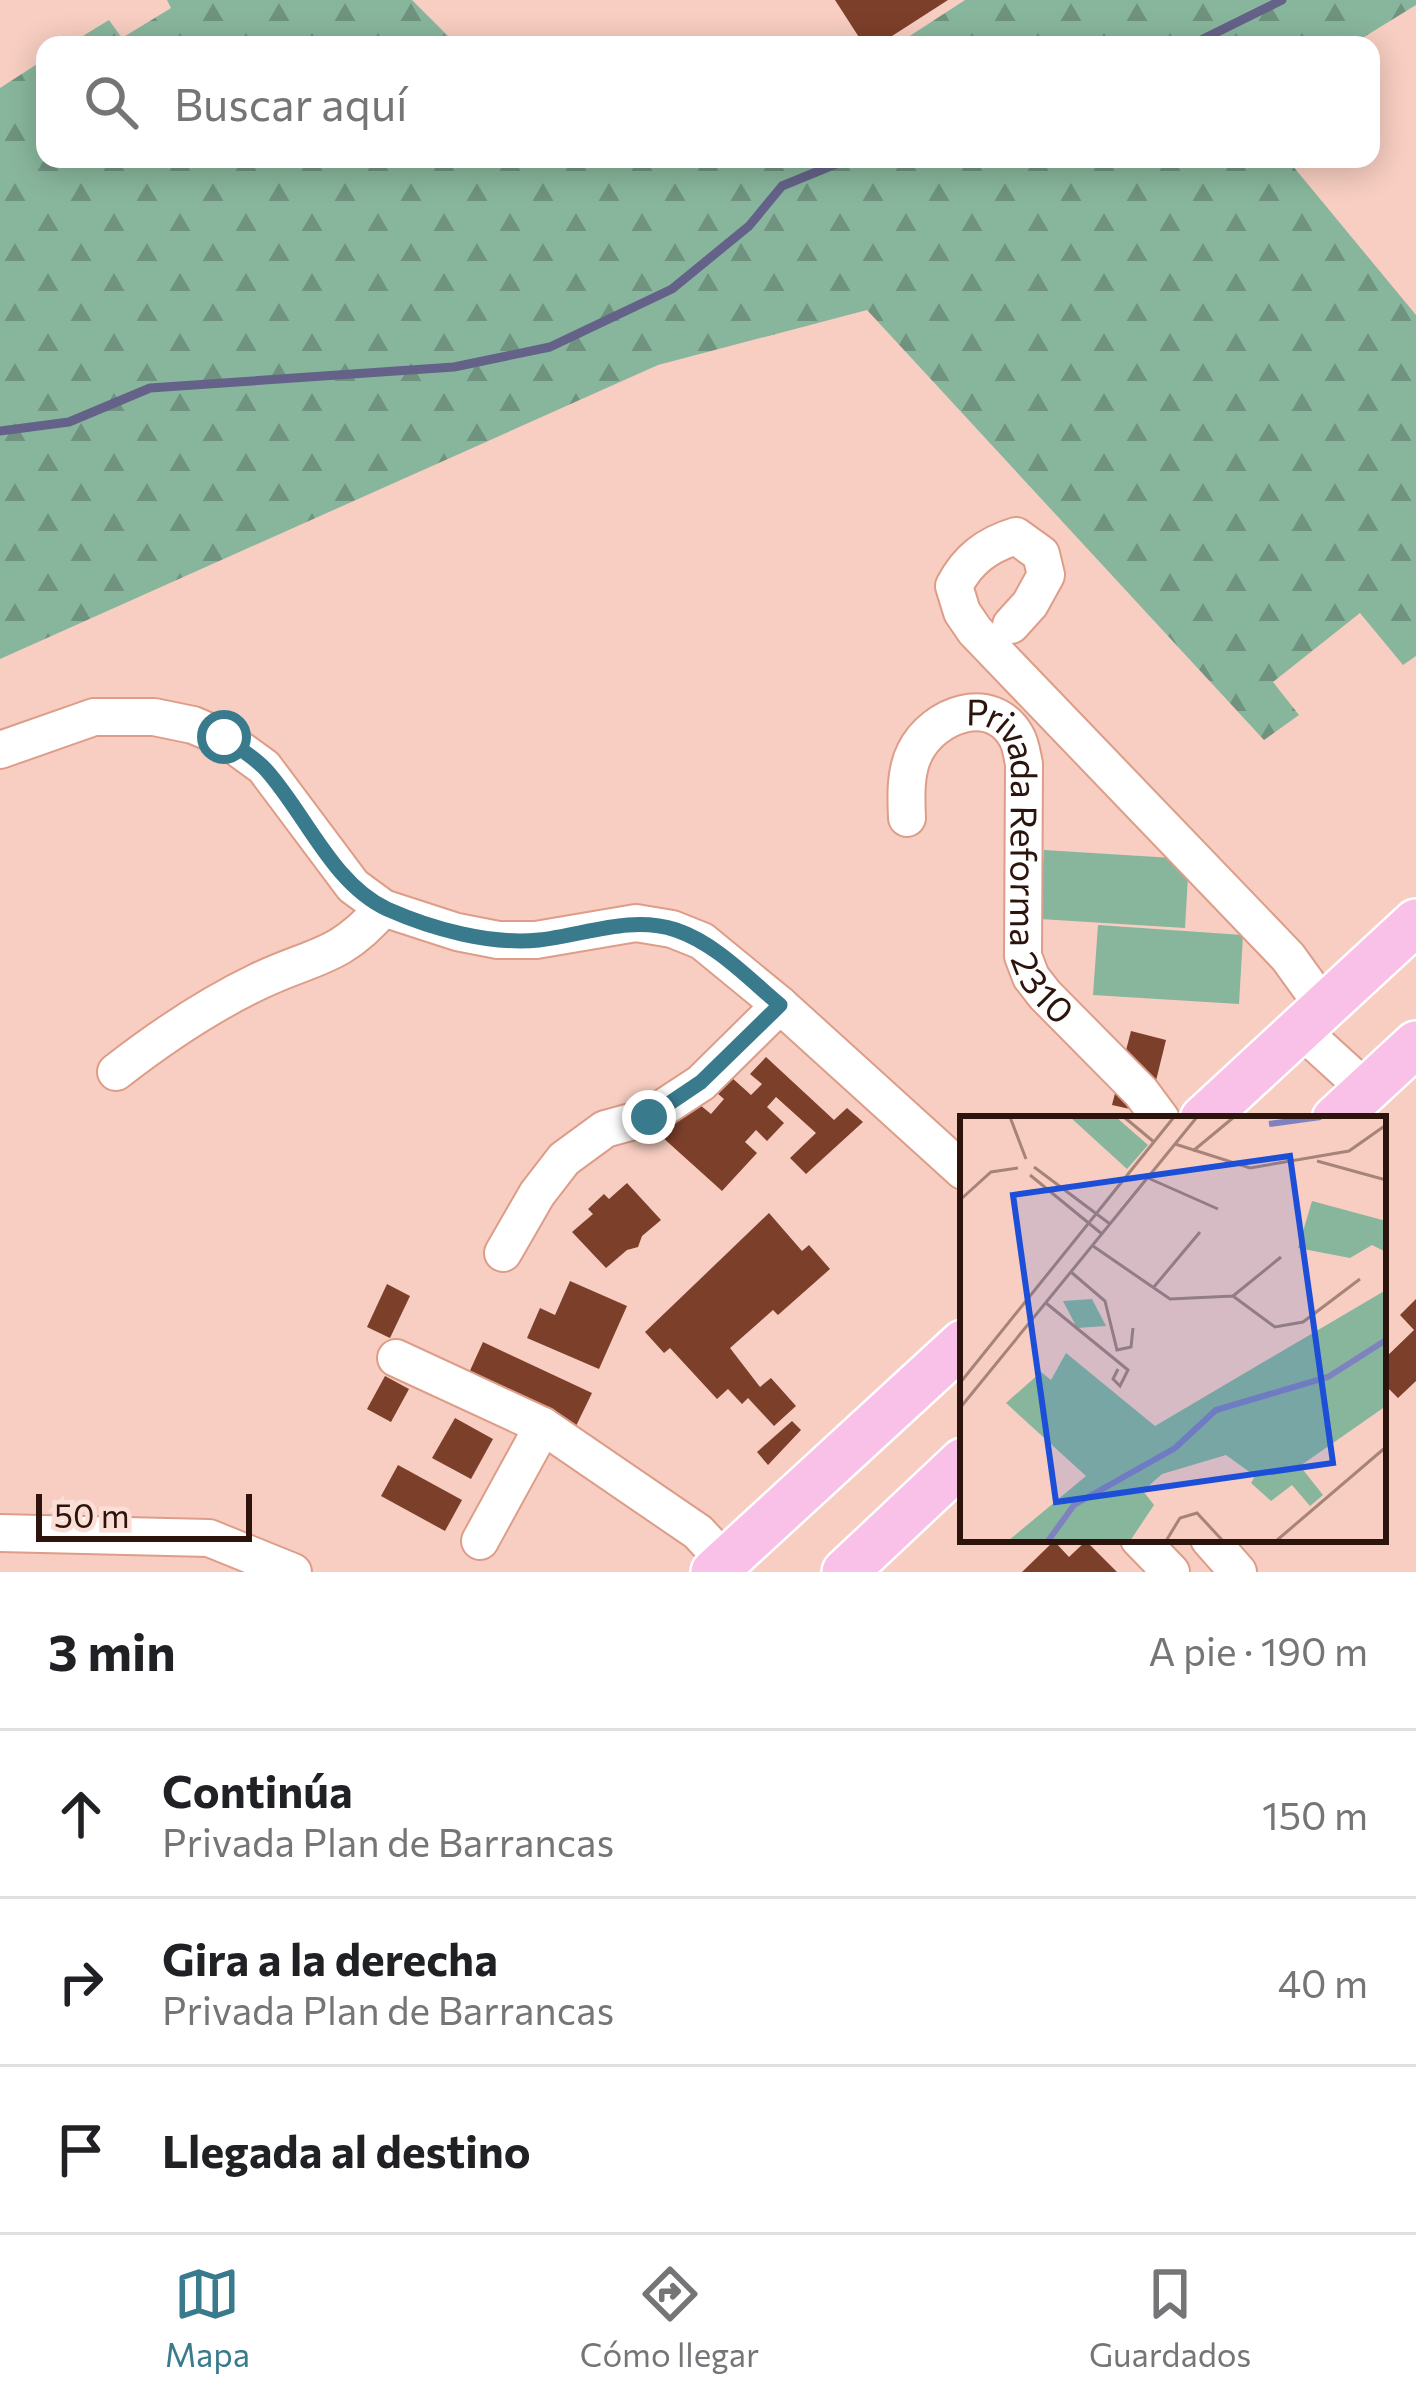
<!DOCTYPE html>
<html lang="es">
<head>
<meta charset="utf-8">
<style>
  :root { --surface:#fff; --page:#f2f2f2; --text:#202124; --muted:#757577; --line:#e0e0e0; --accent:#397a8d }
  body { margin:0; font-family:Commissioner,sans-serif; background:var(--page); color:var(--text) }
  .scale { position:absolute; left:36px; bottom:30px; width:216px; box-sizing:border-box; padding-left:12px; border:6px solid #2c140c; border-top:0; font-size:33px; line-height:42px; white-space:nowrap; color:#2c140c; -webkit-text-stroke:9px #fbdfd6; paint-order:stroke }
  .stop { position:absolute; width:36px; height:36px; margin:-27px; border:9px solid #397a8d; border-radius:50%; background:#fff }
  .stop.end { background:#397a8d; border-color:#fff; box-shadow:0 3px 12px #0008 }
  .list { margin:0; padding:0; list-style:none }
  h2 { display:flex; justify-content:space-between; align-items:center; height:156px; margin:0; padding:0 48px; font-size:51px }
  h2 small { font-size:39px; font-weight:400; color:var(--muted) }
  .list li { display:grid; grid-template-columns:78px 1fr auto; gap:36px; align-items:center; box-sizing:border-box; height:168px; padding:0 48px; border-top:3px solid var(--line) }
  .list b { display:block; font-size:45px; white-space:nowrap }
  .list p { margin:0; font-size:39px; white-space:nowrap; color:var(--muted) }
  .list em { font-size:39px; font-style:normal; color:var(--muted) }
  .icon { flex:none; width:66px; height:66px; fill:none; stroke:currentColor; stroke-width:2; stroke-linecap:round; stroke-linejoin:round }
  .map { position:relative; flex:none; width:1416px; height:1572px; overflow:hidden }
  .search { position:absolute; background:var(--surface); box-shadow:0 6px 30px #0003; left:36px; right:36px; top:36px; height:132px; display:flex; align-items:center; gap:30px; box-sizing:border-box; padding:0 42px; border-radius:24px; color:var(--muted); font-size:45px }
  .sheet { height:660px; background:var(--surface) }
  nav { display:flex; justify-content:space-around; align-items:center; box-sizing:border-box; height:168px; border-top:3px solid var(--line); background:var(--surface); font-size:33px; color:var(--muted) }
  nav a { display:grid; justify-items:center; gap:6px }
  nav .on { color:var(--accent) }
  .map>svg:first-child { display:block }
</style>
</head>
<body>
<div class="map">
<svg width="1416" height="1572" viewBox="0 0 1416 1572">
  <defs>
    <pattern id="forest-firs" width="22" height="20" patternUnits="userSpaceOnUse" patternTransform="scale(3)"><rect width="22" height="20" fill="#88b69c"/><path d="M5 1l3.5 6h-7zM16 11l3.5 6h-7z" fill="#6f937e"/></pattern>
  </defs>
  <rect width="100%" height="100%" fill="#f7cec1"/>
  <!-- green -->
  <g fill="#88b69c">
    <polygon points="1044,850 1189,859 1185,928 1040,919"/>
    <polygon points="1098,925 1243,935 1239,1004 1093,995"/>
  </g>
  <!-- forest -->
  <g fill="url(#forest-firs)">
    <polygon points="167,0 412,0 457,45 68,45 109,20 122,38 171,8"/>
    <polygon points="965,0 1416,0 1416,5 1351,45 896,45"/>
    <polygon points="45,59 45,159 1287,159 1416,315 1416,656 1403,665 1360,613 1273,682 1299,715 1264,740 867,310 658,365 0,659 0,88"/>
  </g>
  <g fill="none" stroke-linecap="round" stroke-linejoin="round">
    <!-- stream -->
    <g stroke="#65628a" stroke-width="9">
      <polyline points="1191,45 1282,0"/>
      <polyline points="0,431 69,422 150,388 454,367 550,347 672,289 749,226 782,186 848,159"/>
    </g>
  </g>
  <!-- building -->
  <g fill="#7c3f2a">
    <polygon points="835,0 948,0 878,45 864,45"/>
    <polygon points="1131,1031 1166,1040 1148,1113 1112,1105"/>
    <polygon points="766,1057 834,1120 847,1108 863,1122 806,1174 790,1158 816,1133 776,1097 767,1107 784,1123 767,1141 756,1130 745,1142 757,1153 722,1191 661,1136 694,1100 711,1114 724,1099 717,1093 731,1077 751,1095 762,1084 750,1074"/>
    <polygon points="627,1183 661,1220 642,1236 638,1247 627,1250 606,1268 572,1232 593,1214 588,1209 604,1194 609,1199"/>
    <polygon points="769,1213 802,1251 809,1245 830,1269 778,1315 773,1310 730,1348 760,1387 771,1378 796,1406 774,1426 748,1398 742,1404 728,1389 717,1399 670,1348 664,1353 645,1332"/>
    <polygon points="570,1281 627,1306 599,1369 527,1338 540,1308 555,1315"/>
    <polygon points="387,1284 410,1296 390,1338 367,1327"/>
    <polygon points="1416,1299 1416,1381 1398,1398 1383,1383 1383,1360 1414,1330 1400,1315"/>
    <polygon points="483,1342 592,1393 576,1426 468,1375"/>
    <polygon points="385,1376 409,1389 391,1422 367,1409"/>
    <polygon points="455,1418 493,1439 471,1479 432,1458"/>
    <polygon points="792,1421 801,1430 768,1465 757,1452"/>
    <polygon points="398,1465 462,1500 445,1531 381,1496"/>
    <polygon points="1054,1541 1069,1557 1086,1541 1117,1572 1022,1572"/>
  </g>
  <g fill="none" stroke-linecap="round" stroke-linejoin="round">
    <defs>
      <g id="minor">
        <path d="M1011,625L1030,604L1046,575L1041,554L1016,536C987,545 968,559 954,586L962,612L975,631L1288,957L1324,1007"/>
        <polyline points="0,750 94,717 154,717 193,725 224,738 264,767 353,886 383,908 457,932 498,940 536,940 636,923 672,929 702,941 780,1005 963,1171"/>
        <path id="s1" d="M907,818C906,797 905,771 915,752C933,715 991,693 1016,736C1021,744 1022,755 1024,764L1023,956L1031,977L1045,995L1141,1092L1161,1119"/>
        <polyline points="1301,1030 1367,1090"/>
        <path d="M116,1072C161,1037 205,1007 257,982C312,955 339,960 383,908"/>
        <polyline points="503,1253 537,1194 564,1159 605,1129 649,1117 701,1083 780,1005"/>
        <polyline points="396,1358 543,1426 698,1532 725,1561"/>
        <polyline points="0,1533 209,1538 293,1572"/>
        <polyline points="1139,1539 1171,1572"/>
        <polyline points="1209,1539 1238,1572"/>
        <polyline points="480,1541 543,1426"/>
      </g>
      <g id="major">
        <polyline points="1203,1119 1416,922"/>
        <polyline points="1335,1119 1416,1044"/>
        <polyline points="714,1572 963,1343"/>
        <polyline points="845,1572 963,1461"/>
      </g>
    </defs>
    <!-- minor casing -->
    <use href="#minor" stroke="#dd9d88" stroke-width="40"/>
    <!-- major casing -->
    <use href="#major" stroke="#fff" stroke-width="50"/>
    <!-- minor -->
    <use href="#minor" stroke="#fff" stroke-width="36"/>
    <!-- major -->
    <use href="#major" stroke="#fac1e8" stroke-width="45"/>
  </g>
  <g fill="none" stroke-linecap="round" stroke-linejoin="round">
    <!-- route -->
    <path stroke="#397a8d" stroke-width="15" d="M224,737C238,748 256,758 267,771C306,815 333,884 387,909C432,929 490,945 539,940C585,935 630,915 676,930C715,943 748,978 780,1005L701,1082L649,1117"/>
  </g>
  <g text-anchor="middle" stroke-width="12" stroke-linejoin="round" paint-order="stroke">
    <!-- street labels -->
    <g font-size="36" fill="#2c140c" stroke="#fbdfd6">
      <text dy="13" stroke="none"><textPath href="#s1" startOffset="312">Privada Reforma 2310</textPath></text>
    </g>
  </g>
  <!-- overview -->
  <g transform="translate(960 1116)">
    <rect width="426" height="426" fill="#f7cec1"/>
    <path d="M110,1H156L188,29L167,53ZM352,85L426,105V136L412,129L390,142L338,132ZM132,183L146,210L117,212L103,185Z" fill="#88b69c"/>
    <path d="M426,174V290L340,350L363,379L350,390L332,369L311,385L291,367L295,360L266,339L202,358L183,375L194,389L170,425H48L126,360L46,287L81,256L91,264L106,237L195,310Z" fill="#88b69c"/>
    <path fill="none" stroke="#7e83c0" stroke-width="6" d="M309,8L361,1M88,425L114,389L215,332L256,294L368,261L426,224"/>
    <path fill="none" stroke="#a68479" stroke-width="3" d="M50,1L66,43M164,1L194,26M215,28L290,52L389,35L426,9M233,35L274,1M357,45L426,64M74,51L150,108M70,59L142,118M188,62L258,93M0,84L31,56L58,52M133,130L210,183L273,180L315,211L343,206L400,163M111,156L145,185L157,234L171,231L173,212M193,172L240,116M273,180L321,141M86,187L168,254L160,270L153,263L158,253M0,267L214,1M0,292L237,1M206,425L220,402L237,397L263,425M316,425L426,331"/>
    <path fill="#1d4ed8" fill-opacity="0.15" stroke="#1d4ed8" stroke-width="6" d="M330,40L373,347L96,386L53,79Z"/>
    <rect width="426" height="426" fill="none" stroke="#2c140c" stroke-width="6"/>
  </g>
</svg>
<div class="scale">50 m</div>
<div class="stop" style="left:224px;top:737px"></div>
<div class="stop end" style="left:649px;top:1117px"></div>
<div class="search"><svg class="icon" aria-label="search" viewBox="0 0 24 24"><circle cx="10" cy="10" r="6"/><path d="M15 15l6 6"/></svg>Buscar aquí</div>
</div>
<section class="sheet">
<h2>3 min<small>A pie · 190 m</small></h2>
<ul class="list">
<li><svg class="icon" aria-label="ahead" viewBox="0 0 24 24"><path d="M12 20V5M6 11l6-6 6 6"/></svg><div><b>Continúa</b><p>Privada Plan de Barrancas</p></div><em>150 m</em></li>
<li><svg class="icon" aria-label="right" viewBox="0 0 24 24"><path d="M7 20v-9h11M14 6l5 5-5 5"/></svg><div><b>Gira a la derecha</b><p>Privada Plan de Barrancas</p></div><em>40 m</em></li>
<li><svg class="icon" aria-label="arrive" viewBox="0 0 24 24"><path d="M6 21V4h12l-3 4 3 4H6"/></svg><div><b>Llegada al destino</b></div></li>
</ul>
</section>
<nav>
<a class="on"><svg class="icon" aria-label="map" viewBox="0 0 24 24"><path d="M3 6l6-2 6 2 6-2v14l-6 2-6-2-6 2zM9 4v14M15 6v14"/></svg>Mapa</a>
<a><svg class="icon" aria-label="directions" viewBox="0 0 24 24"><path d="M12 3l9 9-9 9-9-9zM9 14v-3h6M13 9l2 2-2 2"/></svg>Cómo llegar</a>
<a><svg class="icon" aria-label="saved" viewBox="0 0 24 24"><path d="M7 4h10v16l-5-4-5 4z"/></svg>Guardados</a>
</nav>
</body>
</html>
